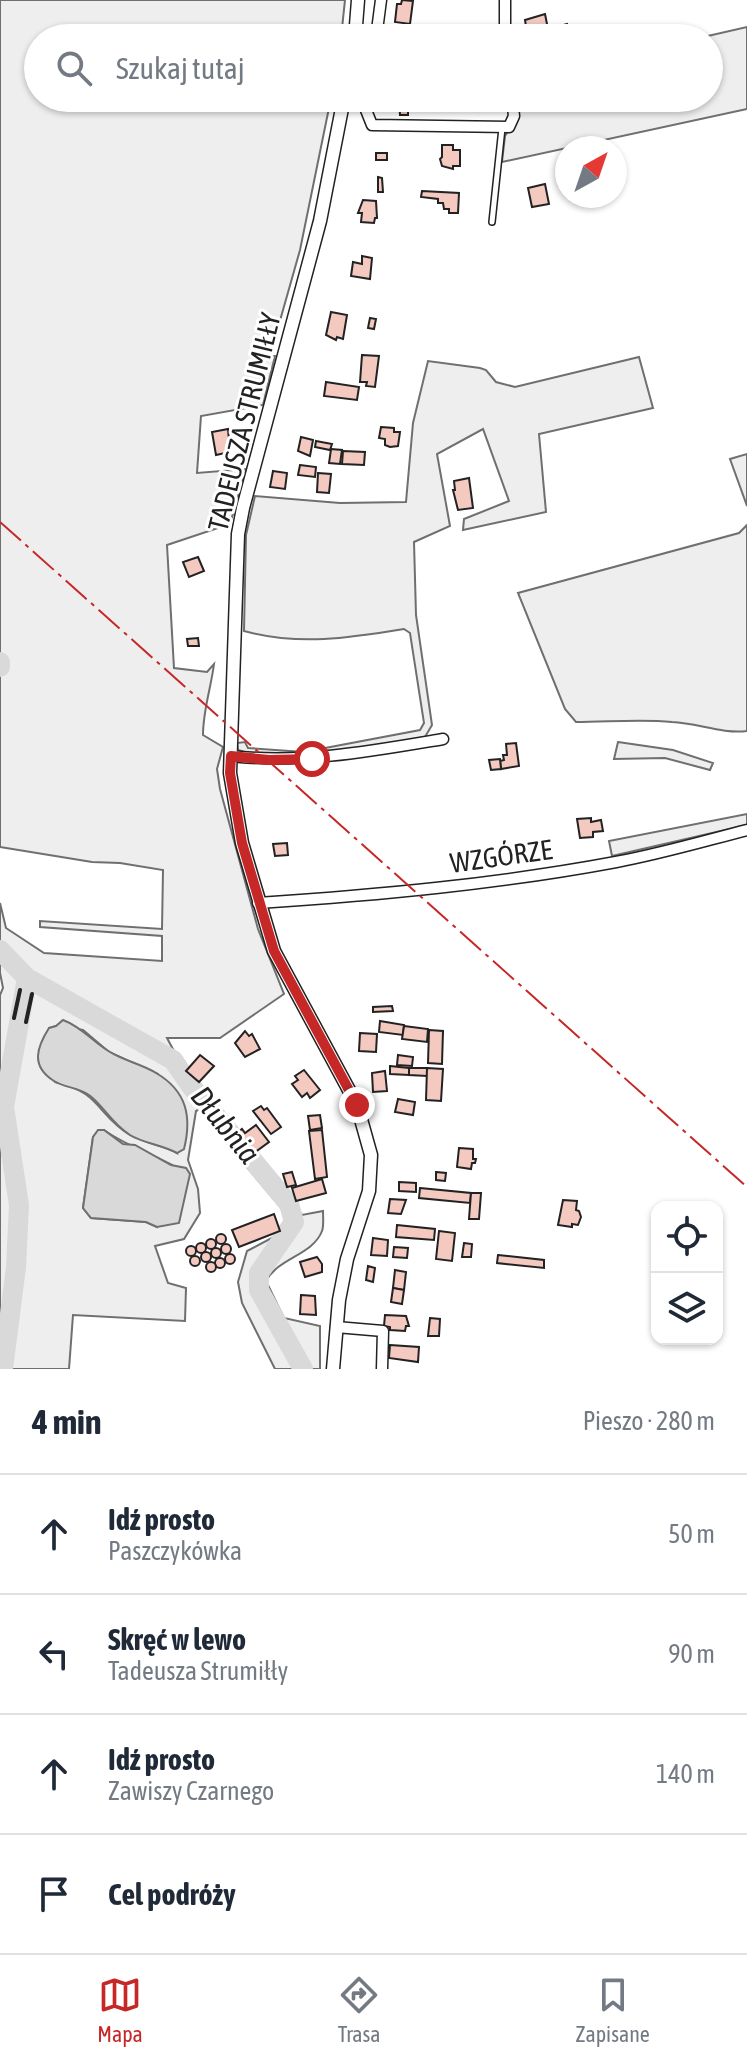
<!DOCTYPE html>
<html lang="pl">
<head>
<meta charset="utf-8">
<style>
  :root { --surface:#fff; --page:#f6f6f7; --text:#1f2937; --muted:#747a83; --line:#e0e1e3; --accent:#c62828 }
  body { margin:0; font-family:"Asap Condensed",sans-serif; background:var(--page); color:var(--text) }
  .controls { position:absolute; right:24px; bottom:24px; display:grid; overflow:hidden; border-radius:16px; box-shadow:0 2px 6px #0004 }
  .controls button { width:72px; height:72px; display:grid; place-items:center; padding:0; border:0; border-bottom:2px solid var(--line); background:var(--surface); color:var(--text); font:40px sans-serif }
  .compass { position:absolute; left:555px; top:136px; width:72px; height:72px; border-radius:50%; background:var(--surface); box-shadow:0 2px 6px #0004; rotate:40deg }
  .stop { position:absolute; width:24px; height:24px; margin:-18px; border:6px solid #c62828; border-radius:50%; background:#fff }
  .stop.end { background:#c62828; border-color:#fff; box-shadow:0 2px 8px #0008 }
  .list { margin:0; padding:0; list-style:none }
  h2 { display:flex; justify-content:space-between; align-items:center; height:104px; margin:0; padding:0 32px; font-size:34px }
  h2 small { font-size:26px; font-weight:400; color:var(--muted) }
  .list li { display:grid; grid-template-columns:52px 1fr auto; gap:24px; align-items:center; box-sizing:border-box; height:120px; padding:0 32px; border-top:2px solid var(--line) }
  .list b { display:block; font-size:30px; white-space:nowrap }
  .list p { margin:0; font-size:26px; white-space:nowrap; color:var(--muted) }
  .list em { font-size:26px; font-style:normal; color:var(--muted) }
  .icon { flex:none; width:44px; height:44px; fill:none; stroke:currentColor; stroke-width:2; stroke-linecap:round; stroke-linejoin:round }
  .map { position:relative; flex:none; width:747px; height:1369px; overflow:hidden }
  .search { position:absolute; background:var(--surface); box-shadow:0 2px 6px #0004; left:24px; right:24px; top:24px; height:88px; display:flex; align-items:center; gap:20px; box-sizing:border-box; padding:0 28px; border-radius:44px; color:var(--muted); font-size:30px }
  .sheet { height:584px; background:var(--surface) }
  nav { display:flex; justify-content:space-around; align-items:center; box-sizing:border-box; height:112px; border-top:2px solid var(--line); background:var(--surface); font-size:22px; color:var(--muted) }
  nav a { display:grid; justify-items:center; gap:4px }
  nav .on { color:var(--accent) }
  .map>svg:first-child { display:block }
</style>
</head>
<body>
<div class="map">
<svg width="747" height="1369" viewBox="0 0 747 1369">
  <rect width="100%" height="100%" fill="#fff"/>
  <!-- green -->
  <g fill="#eee" stroke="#6f6f6f" stroke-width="2" fill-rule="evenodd">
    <path d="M0,0H345L341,38H38V98H331L300,250L270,356H275L263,405L201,416L197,473L246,469L230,524L167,545L174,668L207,672L214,664C211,688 203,710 203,735L223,747L217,769L220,789L258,929L284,994L220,1038H167C182,1067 191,1080 217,1100L196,1111L188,1160L198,1189L200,1213L184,1239L155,1246L168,1283L186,1288L185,1321L73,1315L69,1369H0V995L3,988L0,973V903L6,928L44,953L162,961V936L40,927V921L162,929L163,870L120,863L92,862L0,847ZM56,1026L83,1030L109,1052L158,1074L177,1153C162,1145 144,1143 130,1135C96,1114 101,1092 55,1082L49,1028ZM104,1130C125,1145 149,1153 172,1165L157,1227L146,1222L91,1218L83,1208L93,1137Z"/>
    <polygon points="747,27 747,109 502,162 505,136 517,118 515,98 709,98 709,38 699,38"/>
    <path d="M639,357L653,408L539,434L546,512L463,530L464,519L509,501L483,429L437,454L450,526L414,542L416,615L432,725L425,737C371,751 292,768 238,750L237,743L245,742L248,748L304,752L420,730L424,723L410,633L404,629C349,638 299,646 244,631L246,535L255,496L340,503L406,502L413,423L428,361L480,368L486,370L496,382L515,387Z"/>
    <polygon points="747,454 747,506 730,459"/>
    <path d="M747,525V731C721,734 698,723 672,722C641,719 608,722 576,722L565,709L518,593L739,533Z"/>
    <polygon points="618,742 673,750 713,763 710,770 665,758 614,759"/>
    <polygon points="747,814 747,825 612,856 609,841"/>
    <path d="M245,1144L302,1215L323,1211C323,1217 324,1226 322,1231C313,1255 278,1258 266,1281L284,1318L320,1326V1369H275L242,1303L238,1282L247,1251L285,1231L288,1216L235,1153Z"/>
  </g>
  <!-- water -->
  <g fill="#d9d9d9" stroke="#6f6f6f" stroke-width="2">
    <path d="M63,1020C82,1027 93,1042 110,1052C124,1061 142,1064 156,1073C187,1091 192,1117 184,1149L177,1153C162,1145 143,1143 130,1135C112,1124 103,1105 89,1095C78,1087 65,1088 54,1081C30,1066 37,1047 49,1028L56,1026Z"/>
    <polygon points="98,1130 104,1130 123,1144 135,1145 171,1165 186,1168 190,1174 179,1223 157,1227 146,1222 91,1218 83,1208 93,1137"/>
  </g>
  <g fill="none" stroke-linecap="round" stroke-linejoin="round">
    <!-- river -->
    <g stroke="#d9d9d9" stroke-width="20">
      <polyline points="0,662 0,667"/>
      <polyline points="0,950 27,978 173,1060 191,1086 289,1204 294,1222 259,1273 259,1290 303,1369"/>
      <polyline points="3,1369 16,1267 19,1205 4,1107 27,978"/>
    </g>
  </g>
  <!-- building -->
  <g fill="#f3c9c0" stroke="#222" stroke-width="2">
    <polygon points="402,0 413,1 410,24 395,22 397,4 401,4"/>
    <polygon points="545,14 548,29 527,33 525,20"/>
    <polygon points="567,24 570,38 558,38 556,27"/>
    <polygon points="399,98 413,98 414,110 408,110 408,115 400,115"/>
    <polygon points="442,145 453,145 453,150 460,150 460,166 453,166 453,169 442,166 440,159 442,157"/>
    <rect x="376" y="153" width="11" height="7"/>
    <polygon points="378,177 382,178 383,192 378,192"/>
    <polygon points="545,184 549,204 532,207 528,188"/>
    <polygon points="422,191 459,193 458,213 449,213 449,209 444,209 443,203 438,203 438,199 421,197"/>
    <polygon points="363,200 376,201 377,218 375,218 374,223 361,222 362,213 358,213"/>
    <polygon points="362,256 372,258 370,279 351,276 353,262 362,264"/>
    <polygon points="331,312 347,315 343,339 337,337 336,340 326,335"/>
    <polygon points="370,318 376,319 374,329 368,328"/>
    <polygon points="362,355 379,356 375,387 366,386 367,382 360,382"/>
    <polygon points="326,382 359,387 357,400 324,396"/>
    <polygon points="381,427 394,428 394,432 400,432 398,446 390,447 385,445 385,439 379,438"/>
    <polygon points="228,429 230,452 216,455 212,432"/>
    <polygon points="301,437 313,440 310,456 298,451"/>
    <polygon points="316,441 332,444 330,450 315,447"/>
    <polygon points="331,449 342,450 340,464 329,463"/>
    <polygon points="343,451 365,452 364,465 342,464"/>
    <polygon points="300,465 316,467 315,477 298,475"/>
    <polygon points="273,471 287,473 285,489 270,487"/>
    <polygon points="318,473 331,474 329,493 317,492"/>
    <polygon points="469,478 473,508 458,510 453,490 455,490 454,481"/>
    <polygon points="198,557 204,571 189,577 183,562"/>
    <polygon points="198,638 199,646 188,646 187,639"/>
    <polygon points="516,743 519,766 501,769 500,761 504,760 503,755 507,755 506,744"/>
    <polygon points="500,759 501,769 491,770 489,760"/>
    <polygon points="591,818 591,822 601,820 603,831 593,832 593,837 580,838 577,819"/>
    <polygon points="287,843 288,855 275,856 273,844"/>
    <polygon points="392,1006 393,1011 373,1012 373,1007"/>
    <polygon points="380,1021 404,1025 403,1035 379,1032"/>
    <polygon points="404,1026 428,1029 427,1042 402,1039"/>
    <polygon points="429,1030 443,1031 442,1064 428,1063"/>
    <polygon points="245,1031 249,1036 252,1034 260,1049 245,1057 235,1043"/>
    <polygon points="360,1033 377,1034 376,1052 359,1051"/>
    <polygon points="200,1055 214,1066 199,1082 186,1071"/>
    <polygon points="398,1055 413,1057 412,1066 397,1065"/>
    <polygon points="390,1066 409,1068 409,1075 390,1074"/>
    <polygon points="409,1068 427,1068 427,1076 409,1075"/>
    <polygon points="427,1068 443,1069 441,1101 426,1100"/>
    <polygon points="304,1070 320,1090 310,1098 307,1093 302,1097 292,1084 298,1080 295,1076"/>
    <polygon points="385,1071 387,1091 373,1092 372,1073"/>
    <polygon points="398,1099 415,1102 413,1115 395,1112"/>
    <polygon points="261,1106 264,1110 267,1108 281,1127 271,1134 253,1111"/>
    <polygon points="320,1115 322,1128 310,1130 308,1116"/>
    <polygon points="256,1125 269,1142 254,1153 245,1141 240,1145 237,1140 241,1136 238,1132 242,1129 245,1133"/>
    <polygon points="322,1130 327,1177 315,1179 309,1131"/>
    <polygon points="459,1148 473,1149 473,1159 476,1159 475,1163 472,1163 471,1169 457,1167"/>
    <polygon points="292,1172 296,1185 287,1187 283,1174"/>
    <polygon points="436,1172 446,1173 445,1181 436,1180"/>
    <polygon points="322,1179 326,1193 296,1201 292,1188"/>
    <polygon points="399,1182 416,1183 416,1192 399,1191"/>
    <polygon points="420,1188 471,1193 470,1203 419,1198"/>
    <polygon points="471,1193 481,1193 479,1219 469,1219"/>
    <polygon points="390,1199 406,1200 401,1214 388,1213"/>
    <polygon points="563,1200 577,1201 576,1210 579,1211 581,1217 578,1225 572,1224 572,1227 558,1225"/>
    <polygon points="274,1214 280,1231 239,1247 232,1230"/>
    <polygon points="397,1225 435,1229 434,1240 396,1237"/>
    <polygon points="439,1231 455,1233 452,1261 436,1259"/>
    <circle cx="221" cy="1239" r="5"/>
    <polygon points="373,1238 388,1240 387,1256 371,1255"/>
    <circle cx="211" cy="1244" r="5"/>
    <polygon points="464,1243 472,1244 471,1257 462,1257"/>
    <circle cx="201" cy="1248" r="5"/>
    <circle cx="226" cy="1249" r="5"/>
    <circle cx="191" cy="1251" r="5"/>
    <polygon points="394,1247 408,1248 407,1258 393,1257"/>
    <circle cx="216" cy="1253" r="5"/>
    <circle cx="206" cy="1257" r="5"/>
    <circle cx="230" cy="1259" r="5"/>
    <polygon points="498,1255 544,1260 544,1268 497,1263"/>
    <circle cx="195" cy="1261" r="5"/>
    <polygon points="317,1257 322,1264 322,1272 305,1277 300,1262"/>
    <circle cx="220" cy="1263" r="5"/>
    <circle cx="211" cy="1267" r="5"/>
    <polygon points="368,1266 375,1268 373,1282 366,1280"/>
    <polygon points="395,1270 406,1272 404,1290 393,1288"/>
    <polygon points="393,1288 404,1290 402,1304 391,1302"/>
    <polygon points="301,1295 315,1296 316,1315 300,1314"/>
    <polygon points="385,1315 406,1316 409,1326 406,1326 405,1331 390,1330 390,1327 384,1326"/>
    <polygon points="430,1318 440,1319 439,1336 428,1336"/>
    <polygon points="390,1345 419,1347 418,1362 389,1358"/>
  </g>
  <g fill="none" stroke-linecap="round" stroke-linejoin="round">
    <defs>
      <polyline id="service" points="492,222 502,128"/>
      <g id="minor">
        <polyline points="376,38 381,0"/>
        <polyline points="505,38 505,0"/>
        <polyline points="368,98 366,110 372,125 509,127 514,116 512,98"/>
        <path d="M231,756C303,764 372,751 443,739"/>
        <path d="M258,903C379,895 498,884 616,862C660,854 704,841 747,830"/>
        <polyline points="336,1327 383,1331 382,1369"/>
      </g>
      <g id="tertiary">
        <polyline points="355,38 358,0"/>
        <polyline points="333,1369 339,1300 347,1259 369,1191 371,1155 357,1105 274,951 242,843 230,773 238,534 243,508 320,221 344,98"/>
      </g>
    </defs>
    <!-- service casing -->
    <use href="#service" stroke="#222" stroke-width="8"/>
    <!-- minor casing -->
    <use href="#minor" stroke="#222" stroke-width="13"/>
    <!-- tertiary casing -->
    <use href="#tertiary" stroke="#222" stroke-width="15"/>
    <!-- service -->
    <use href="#service" stroke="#fff" stroke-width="5"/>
    <!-- minor -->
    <use href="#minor" stroke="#fff" stroke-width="10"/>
    <!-- tertiary -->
    <use href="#tertiary" stroke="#fff" stroke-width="12"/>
    <!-- wall -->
    <g stroke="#222" stroke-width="4">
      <polyline points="14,1018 20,990"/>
      <polyline points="26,1022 32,994"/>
    </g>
    <!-- power -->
    <polyline stroke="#c62828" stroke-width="2" stroke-dasharray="28 6 4 6" stroke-linecap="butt" points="0,522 747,1187"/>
  </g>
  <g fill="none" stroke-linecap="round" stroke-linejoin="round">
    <!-- route -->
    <polyline stroke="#c62828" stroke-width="10" points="312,759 269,760 231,756 230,773 242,843 274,951 357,1105"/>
  </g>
  <g text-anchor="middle" stroke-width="6" stroke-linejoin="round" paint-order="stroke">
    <!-- street labels -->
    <g font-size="28" fill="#222" stroke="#fff">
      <text transform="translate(244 422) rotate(-76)" y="10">TADEUSZA STRUMIŁŁY</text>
      <text transform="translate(501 856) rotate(-8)" y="10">WZGÓRZE</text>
    </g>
    <!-- water labels -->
    <g font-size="30" font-style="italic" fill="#222" stroke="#fff">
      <text transform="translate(225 1125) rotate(51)" y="10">Dłubnia</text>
    </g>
  </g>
</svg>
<div class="controls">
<button><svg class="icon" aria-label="locate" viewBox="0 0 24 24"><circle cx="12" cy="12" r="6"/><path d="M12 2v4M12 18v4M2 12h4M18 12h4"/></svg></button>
<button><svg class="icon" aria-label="layers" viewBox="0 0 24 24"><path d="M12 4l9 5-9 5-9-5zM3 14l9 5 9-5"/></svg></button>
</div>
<svg class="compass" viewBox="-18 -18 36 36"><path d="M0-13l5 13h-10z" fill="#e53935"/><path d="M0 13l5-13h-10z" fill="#747a83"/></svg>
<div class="stop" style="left:312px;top:759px"></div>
<div class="stop end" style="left:357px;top:1105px"></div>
<div class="search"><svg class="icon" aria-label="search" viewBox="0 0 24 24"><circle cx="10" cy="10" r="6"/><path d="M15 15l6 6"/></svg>Szukaj tutaj</div>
</div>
<section class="sheet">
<h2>4 min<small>Pieszo · 280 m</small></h2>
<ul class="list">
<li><svg class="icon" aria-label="ahead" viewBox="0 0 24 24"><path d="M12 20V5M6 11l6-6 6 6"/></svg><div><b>Idź prosto</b><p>Paszczykówka</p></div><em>50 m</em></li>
<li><svg class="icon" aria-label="left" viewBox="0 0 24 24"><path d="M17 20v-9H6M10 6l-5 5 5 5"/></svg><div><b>Skręć w lewo</b><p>Tadeusza Strumiłły</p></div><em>90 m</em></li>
<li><svg class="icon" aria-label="ahead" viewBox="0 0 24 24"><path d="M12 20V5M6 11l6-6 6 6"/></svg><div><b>Idź prosto</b><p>Zawiszy Czarnego</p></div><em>140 m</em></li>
<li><svg class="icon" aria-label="arrive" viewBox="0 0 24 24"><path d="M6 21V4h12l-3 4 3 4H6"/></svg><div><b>Cel podróży</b></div></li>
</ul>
</section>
<nav>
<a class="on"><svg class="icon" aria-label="map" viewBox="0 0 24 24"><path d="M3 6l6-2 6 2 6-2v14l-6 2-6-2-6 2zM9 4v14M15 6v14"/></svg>Mapa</a>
<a><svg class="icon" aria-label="directions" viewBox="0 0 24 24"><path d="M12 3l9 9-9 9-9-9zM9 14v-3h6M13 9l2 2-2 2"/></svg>Trasa</a>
<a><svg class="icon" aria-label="saved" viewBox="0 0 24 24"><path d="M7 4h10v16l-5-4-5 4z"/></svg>Zapisane</a>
</nav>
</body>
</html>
